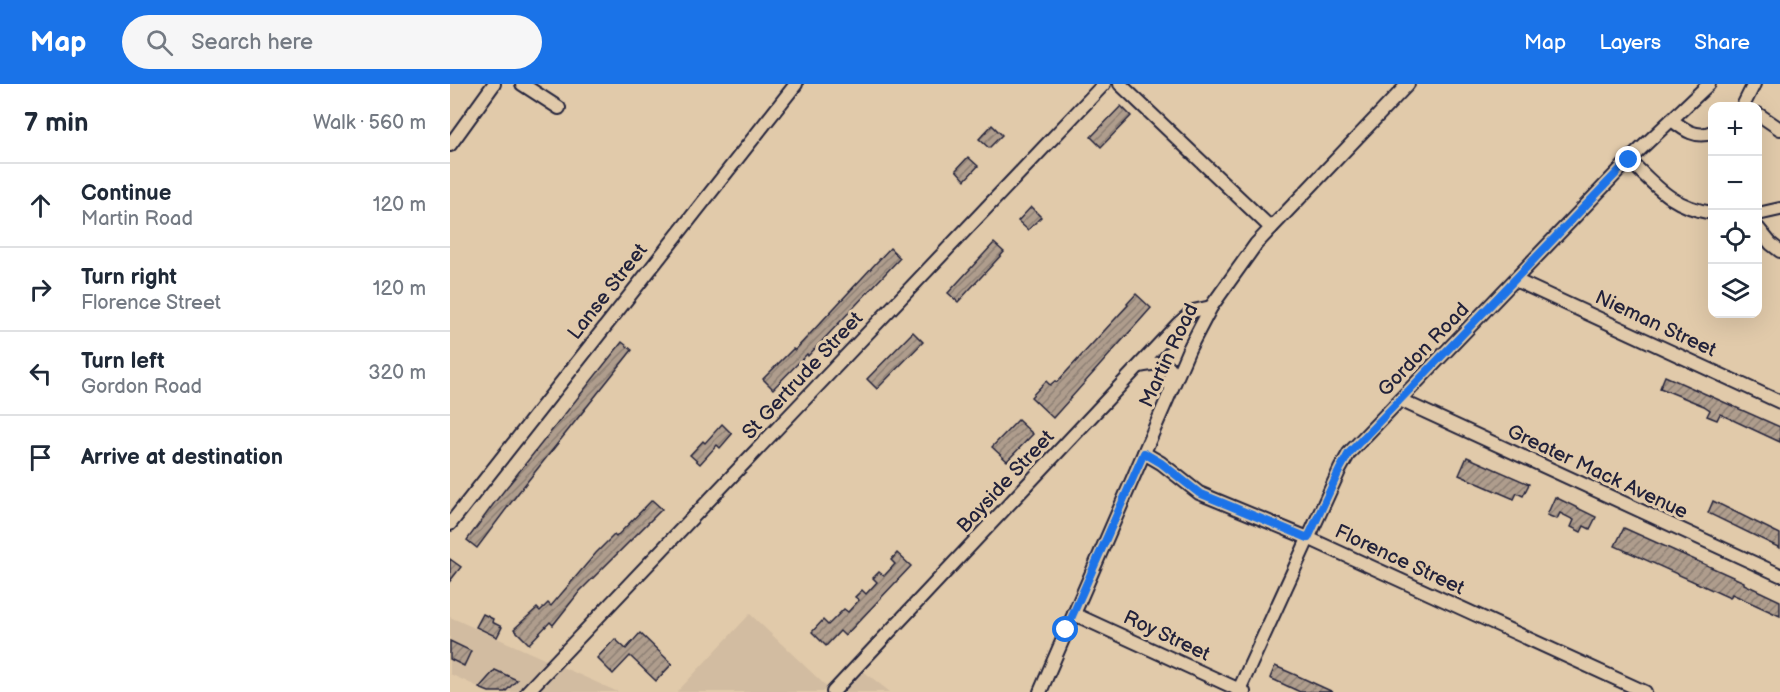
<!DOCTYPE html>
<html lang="en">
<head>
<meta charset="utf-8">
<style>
  :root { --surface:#fff; --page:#f6f6f7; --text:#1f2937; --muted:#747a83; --line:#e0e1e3; --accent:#1a73e8 }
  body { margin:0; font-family:"Balsamiq Sans",sans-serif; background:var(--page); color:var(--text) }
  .controls { position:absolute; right:18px; top:18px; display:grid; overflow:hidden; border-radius:12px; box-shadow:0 6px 24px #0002 }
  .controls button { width:54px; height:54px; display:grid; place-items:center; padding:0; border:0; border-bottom:2px solid var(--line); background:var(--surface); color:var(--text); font:30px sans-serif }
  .stop { position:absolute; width:18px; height:18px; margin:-14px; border:4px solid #1a73e8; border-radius:50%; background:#fff }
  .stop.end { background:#1a73e8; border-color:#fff; box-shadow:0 2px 6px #0008 }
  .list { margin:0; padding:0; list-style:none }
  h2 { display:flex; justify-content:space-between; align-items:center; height:78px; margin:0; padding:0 24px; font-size:26px }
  h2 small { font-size:20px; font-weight:400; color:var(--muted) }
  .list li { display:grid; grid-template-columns:39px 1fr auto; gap:18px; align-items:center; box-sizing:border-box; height:84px; padding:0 24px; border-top:2px solid var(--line) }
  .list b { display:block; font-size:22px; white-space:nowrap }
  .list p { margin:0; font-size:20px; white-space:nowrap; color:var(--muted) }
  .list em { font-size:20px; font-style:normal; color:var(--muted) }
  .icon { flex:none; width:33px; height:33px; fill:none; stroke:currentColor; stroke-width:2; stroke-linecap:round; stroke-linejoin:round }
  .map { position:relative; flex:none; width:1330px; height:608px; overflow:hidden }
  header { display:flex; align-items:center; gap:36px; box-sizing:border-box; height:84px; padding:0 30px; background:var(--accent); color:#fff }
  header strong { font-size:28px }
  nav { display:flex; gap:33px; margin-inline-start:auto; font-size:21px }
  .search { width:420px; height:54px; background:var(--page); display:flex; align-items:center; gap:15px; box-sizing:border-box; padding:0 21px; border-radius:33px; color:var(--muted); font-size:22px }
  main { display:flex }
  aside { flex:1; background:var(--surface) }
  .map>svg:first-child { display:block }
</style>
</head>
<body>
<header>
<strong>Map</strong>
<div class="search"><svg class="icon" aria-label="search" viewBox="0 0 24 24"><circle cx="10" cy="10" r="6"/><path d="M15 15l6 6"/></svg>Search here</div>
<nav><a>Map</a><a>Layers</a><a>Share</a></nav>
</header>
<main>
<aside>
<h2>7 min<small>Walk · 560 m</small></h2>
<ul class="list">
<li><svg class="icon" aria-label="ahead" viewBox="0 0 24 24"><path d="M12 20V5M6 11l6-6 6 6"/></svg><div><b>Continue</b><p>Martin Road</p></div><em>120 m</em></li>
<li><svg class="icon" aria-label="right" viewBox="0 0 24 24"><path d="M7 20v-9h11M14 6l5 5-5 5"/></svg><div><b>Turn right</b><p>Florence Street</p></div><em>120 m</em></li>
<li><svg class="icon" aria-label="left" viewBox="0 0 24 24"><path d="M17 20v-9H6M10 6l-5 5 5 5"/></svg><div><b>Turn left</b><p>Gordon Road</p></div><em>320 m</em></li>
<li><svg class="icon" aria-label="arrive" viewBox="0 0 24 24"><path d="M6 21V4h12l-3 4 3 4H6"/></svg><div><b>Arrive at destination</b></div></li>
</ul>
</aside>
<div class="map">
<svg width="1330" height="608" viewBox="0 0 1330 608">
  <defs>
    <pattern id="building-hatch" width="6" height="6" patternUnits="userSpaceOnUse" patternTransform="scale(1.5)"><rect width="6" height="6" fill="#af9d8d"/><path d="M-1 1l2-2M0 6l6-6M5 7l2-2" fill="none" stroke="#8e8074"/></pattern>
  </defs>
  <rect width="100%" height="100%" fill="#e1caaa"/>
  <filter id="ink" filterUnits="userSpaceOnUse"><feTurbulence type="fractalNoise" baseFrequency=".0167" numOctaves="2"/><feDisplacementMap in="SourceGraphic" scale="12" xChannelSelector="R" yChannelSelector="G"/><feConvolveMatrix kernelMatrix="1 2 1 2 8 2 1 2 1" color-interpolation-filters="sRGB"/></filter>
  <g filter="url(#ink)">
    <!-- built -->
    <g fill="#d2bca1">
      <polygon points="300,530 377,603 373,608 227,608"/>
      <polygon points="0,533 168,608 39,608 0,590"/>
      <polygon points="412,586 440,608 392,608"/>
    </g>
    <!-- building -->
    <g fill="url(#building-hatch)" stroke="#22223b" stroke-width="1.5">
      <polygon points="671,22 681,32 651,63 641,53"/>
      <polygon points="542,41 552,51 539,64 529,55"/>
      <polygon points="518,73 528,82 515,96 506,86"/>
      <polygon points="581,123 591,133 578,146 568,137"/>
      <polygon points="544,159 554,168 508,218 498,209"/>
      <polygon points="440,164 450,174 358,272 357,270 323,305 313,295 343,265 345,266"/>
      <polygon points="686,210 701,224 603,334 581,313 596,297 600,301 605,297 607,298 678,221 677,220"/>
      <polygon points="463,248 473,258 427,305 417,295"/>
      <polygon points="172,258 182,266 69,408 27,464 17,456 45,418"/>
      <polygon points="1215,292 1330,343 1330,358 1270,330 1267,336 1257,332 1260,326 1254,322 1210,304"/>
      <polygon points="568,336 583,350 557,377 542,363"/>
      <polygon points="272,340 282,350 270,364 267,361 250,380 240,371 253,357 255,359"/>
      <polygon points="1017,373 1079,400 1073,412 1067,409 1064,415 1009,391"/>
      <polygon points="1105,413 1146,433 1140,445 1134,442 1131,448 1121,443 1124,436 1110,429 1107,435 1097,431"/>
      <polygon points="202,416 212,425 130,507 103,541 100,538 79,560 64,545 87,524 90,527 98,519 101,522 146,469 164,451 166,453"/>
      <polygon points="1263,417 1330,450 1330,464 1258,429"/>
      <polygon points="1174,444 1294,498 1294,500 1330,517 1330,532 1282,510 1280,514 1165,462"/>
      <polygon points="447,469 461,482 395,552 390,547 376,562 362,548 373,536 378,541 394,525 398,528 409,516 405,513 412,506 416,510 427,498 423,494 429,488 434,492 445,480 441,476"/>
      <polygon points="0,475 11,483 0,497"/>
      <polygon points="33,530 43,535 42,538 52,543 47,553 26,543"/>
      <polygon points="190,549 222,580 206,597 180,572 163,590 147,574 165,555 176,565"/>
      <polygon points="0,557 21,567 14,582 0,575"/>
      <polygon points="825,582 848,592 883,608 850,608 820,594"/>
      <polygon points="45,586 67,596 55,608 39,608 29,604"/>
    </g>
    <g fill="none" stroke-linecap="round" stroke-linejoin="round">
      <defs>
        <g id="street">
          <polyline points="72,0 109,24"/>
          <polyline points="670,0 821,144"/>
          <polyline points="1293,22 1304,0"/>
          <polyline points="1308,30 1330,45"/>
          <path d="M1222,36C1234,46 1247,55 1262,48"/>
          <polyline points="0,61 44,0"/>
          <path d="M1179,76C1207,103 1222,123 1262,129"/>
          <polyline points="1308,130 1330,125"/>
          <polyline points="1308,144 1321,160 1330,167"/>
          <polyline points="1065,196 1330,318"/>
          <path d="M690,282C702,280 710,277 721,285L720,301"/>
          <polyline points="950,316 1330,491"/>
          <polyline points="694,369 711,379 749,409 858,454 1195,608"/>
          <polyline points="0,440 346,0"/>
          <polyline points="624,530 794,608"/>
          <polyline points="77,608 654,0"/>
          <polyline points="383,608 728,240 743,227 761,223"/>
          <polyline points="590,608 739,265 761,223 806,160 958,0"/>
          <polyline points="788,608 890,385 899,369 1179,76 1259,0"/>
        </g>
      </defs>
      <!-- street casing -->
      <use href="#street" stroke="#22223b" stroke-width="16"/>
      <!-- street -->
      <use href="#street" stroke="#e1caaa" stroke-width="12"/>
    </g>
  </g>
  <g fill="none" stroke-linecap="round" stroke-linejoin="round" filter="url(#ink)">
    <!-- route -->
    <polyline stroke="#1a73e8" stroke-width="8" points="616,546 694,369 711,379 749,409 858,454 890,385 899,369 1179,76"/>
  </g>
  <g text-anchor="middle" stroke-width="6" stroke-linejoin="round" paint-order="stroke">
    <!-- street labels -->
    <g font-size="20" fill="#22223b" stroke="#e1caaa">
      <text transform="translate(157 207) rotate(-52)" y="7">Lanse Street</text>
      <text transform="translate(1206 239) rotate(25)" y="7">Nieman Street</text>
      <text transform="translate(973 265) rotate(-46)" y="7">Gordon Road</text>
      <text transform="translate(718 271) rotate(-65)" y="7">Martin Road</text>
      <text transform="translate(352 291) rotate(-47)" y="7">St Gertrude Street</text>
      <text transform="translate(1148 387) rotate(25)" y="7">Greater Mack Avenue</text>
      <text transform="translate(555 397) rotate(-47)" y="7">Bayside Street</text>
      <text transform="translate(950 475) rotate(25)" y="7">Florence Street</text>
      <text transform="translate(717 551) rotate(25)" y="7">Roy Street</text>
    </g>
  </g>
</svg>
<div class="controls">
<button>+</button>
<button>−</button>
<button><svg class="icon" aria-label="locate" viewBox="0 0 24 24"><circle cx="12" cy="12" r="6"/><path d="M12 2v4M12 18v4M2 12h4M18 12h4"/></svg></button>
<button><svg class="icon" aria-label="layers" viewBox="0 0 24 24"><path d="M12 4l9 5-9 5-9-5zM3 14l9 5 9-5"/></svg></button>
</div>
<div class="stop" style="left:616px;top:546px"></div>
<div class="stop end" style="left:1179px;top:76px"></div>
</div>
</main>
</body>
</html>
